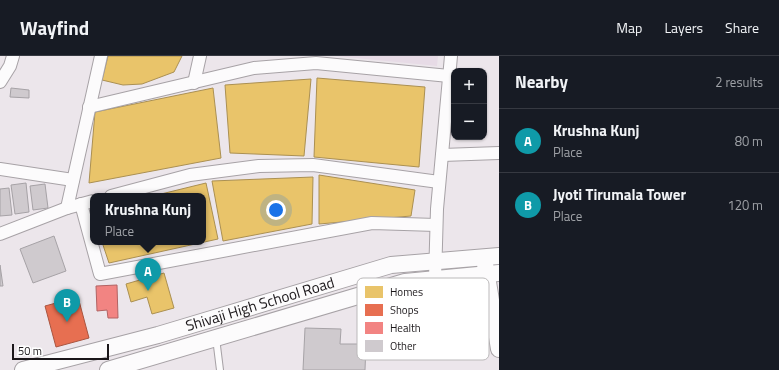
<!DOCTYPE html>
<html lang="en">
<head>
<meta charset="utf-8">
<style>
  :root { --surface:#171b24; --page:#242831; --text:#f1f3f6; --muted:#9ea1a6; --line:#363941; --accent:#8c9099 }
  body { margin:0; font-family:"Titillium Web",sans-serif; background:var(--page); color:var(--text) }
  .controls { position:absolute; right:12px; top:12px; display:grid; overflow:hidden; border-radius:8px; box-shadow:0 1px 3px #0004 }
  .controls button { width:36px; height:36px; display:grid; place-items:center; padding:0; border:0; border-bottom:1px solid var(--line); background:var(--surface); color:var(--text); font:20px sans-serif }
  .scale { position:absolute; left:12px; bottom:10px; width:97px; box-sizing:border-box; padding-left:4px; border:2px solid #1b171a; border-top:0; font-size:11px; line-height:14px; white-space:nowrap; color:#1b171a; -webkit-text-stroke:3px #fff; paint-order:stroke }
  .you { position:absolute; left:276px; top:154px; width:14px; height:14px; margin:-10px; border:3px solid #fff; border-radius:50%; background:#1a73e8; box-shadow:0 0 0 6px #1a73e833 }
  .badge { display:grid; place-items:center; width:26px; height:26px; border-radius:50%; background:var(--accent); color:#fff; font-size:13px; font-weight:700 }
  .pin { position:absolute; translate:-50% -33px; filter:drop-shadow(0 1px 2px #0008) }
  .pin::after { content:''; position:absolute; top:21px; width:14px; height:12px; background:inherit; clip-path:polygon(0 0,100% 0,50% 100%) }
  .popup { position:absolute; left:90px; top:137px; width:116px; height:52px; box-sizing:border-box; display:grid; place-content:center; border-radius:8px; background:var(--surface); filter:drop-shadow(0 1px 3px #0005); font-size:13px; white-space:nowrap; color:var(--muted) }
  .popup b { font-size:15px; color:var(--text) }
  .popup::after { content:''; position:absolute; left:50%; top:100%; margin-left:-8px; border:8px solid transparent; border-top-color:var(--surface) }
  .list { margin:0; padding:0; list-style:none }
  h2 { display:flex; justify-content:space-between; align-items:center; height:52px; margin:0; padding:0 16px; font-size:17px }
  h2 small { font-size:13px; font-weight:400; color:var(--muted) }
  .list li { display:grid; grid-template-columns:26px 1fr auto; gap:12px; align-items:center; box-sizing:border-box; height:64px; padding:0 16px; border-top:1px solid var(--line) }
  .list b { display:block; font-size:15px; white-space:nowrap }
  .list p { margin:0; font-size:13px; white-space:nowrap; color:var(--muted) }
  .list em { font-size:13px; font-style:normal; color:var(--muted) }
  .map { position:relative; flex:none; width:499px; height:314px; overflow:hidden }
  header { display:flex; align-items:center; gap:24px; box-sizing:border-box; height:56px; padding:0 20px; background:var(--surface); border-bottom:1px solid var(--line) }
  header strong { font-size:19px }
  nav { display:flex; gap:22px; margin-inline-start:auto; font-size:14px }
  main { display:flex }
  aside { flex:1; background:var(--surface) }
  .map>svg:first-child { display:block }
</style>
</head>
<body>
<header>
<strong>Wayfind</strong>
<nav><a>Map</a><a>Layers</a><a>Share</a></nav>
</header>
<main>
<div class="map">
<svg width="499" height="314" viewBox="0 0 499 314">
  <rect width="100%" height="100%" fill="#ece6eb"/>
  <!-- built -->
  <polygon fill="#e7dbe6" points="335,0 438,0 437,10"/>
  <!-- homes -->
  <g fill="#e9c46a" stroke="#ab9052">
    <polygon points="108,0 182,0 174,16 142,28 123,29 102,24"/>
    <polygon points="317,22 425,31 419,111 314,101"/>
    <polygon points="311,23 304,100 230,97 225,29"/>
    <polygon points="213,32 221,102 89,127 95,56"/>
    <polygon points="319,119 415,134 411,160 319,168"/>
    <polygon points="313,121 312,168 223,185 212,125"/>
    <polygon points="206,127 218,183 109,207 102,186 203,186 203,140 153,140"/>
    <polygon points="164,217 174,252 152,258 147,241 131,246 126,228"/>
  </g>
  <!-- shops -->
  <polygon fill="#e76f51" stroke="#aa5540" points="78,241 89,282 56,291 45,250"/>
  <!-- health -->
  <polygon fill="#f28482" stroke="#b26363" points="117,229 118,262 108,262 107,254 97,255 96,230"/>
  <!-- building -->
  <g fill="#cfcace" stroke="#a6a2a6">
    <polygon points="11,32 29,34 29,42 10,41"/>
    <polygon points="26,127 29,156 15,158 11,129"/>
    <polygon points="45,128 48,152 33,154 30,130"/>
    <polygon points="9,132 12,159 0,160 0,133"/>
    <polygon points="54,180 66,215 33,227 20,193"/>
    <polygon points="0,209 3,230 0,230"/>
    <polygon points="427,231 431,245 466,237 472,263 421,274 412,234"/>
    <polygon points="305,272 341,273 340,288 366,288 365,314 303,314"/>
  </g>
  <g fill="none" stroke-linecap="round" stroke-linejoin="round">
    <defs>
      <polyline id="service" points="216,282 220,314"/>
      <g id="minor">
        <polyline points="0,26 10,10 13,0"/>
        <polyline points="194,27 200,0"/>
        <polyline points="89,51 254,12 316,7 449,20"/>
        <polyline points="442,99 499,97"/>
        <polyline points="0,113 73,124"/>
        <polyline points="111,140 190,119 259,110 313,109 439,126"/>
        <polyline points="81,148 100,218 372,167 436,169"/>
        <polyline points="67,152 101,0"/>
        <polyline points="0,178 67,152 93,145"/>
        <polyline points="435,223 437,153 451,0"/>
      </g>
      <g id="tertiary">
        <polyline points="485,208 499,293"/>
        <path id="s1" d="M23,314L158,279L391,209L499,200"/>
        <polyline points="108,314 405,226 499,217"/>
      </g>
    </defs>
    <!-- service casing -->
    <use href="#service" stroke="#a7a2a6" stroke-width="8"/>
    <!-- minor casing -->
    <use href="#minor" stroke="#a7a2a6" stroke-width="14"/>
    <!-- tertiary casing -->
    <use href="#tertiary" stroke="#a7a2a6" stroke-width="18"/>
    <!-- service -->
    <use href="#service" stroke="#fcfbfc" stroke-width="6"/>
    <!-- minor -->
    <use href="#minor" stroke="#fcfbfc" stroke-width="12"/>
    <!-- tertiary -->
    <use href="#tertiary" stroke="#fcfbfc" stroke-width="16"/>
  </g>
  <g text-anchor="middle" stroke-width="4" stroke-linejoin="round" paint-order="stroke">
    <!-- street labels -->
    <g font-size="15" fill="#1b171a" stroke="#fff">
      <text dy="5" stroke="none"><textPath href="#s1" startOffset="246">Shivaji High School Road</textPath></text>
    </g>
  </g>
  <!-- legend -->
  <rect x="357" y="222" width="132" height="82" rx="6" fill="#fff" stroke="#bbb9ba" stroke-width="1"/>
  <rect x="365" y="230" width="18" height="12" fill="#e9c46a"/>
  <rect x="365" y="248" width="18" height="12" fill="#e76f51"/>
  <rect x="365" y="266" width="18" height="12" fill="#f28482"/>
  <rect x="365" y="284" width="18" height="12" fill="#cfcace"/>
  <g font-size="11" fill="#1b171a">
    <text x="390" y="240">Homes</text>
    <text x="390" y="258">Shops</text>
    <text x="390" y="276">Health</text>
    <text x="390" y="294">Other</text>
  </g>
</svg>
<div class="controls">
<button>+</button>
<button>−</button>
</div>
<div class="scale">50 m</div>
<div class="you"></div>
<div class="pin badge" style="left:148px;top:235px;background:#0f9aa8">A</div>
<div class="popup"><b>Krushna Kunj</b>Place</div>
<div class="pin badge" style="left:67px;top:266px;background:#0f9aa8">B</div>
</div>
<aside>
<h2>Nearby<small>2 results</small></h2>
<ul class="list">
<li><span class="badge" style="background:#0f9aa8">A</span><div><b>Krushna Kunj</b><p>Place</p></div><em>80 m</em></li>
<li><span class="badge" style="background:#0f9aa8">B</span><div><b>Jyoti Tirumala Tower</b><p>Place</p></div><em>120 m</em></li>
</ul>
</aside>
</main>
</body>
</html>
